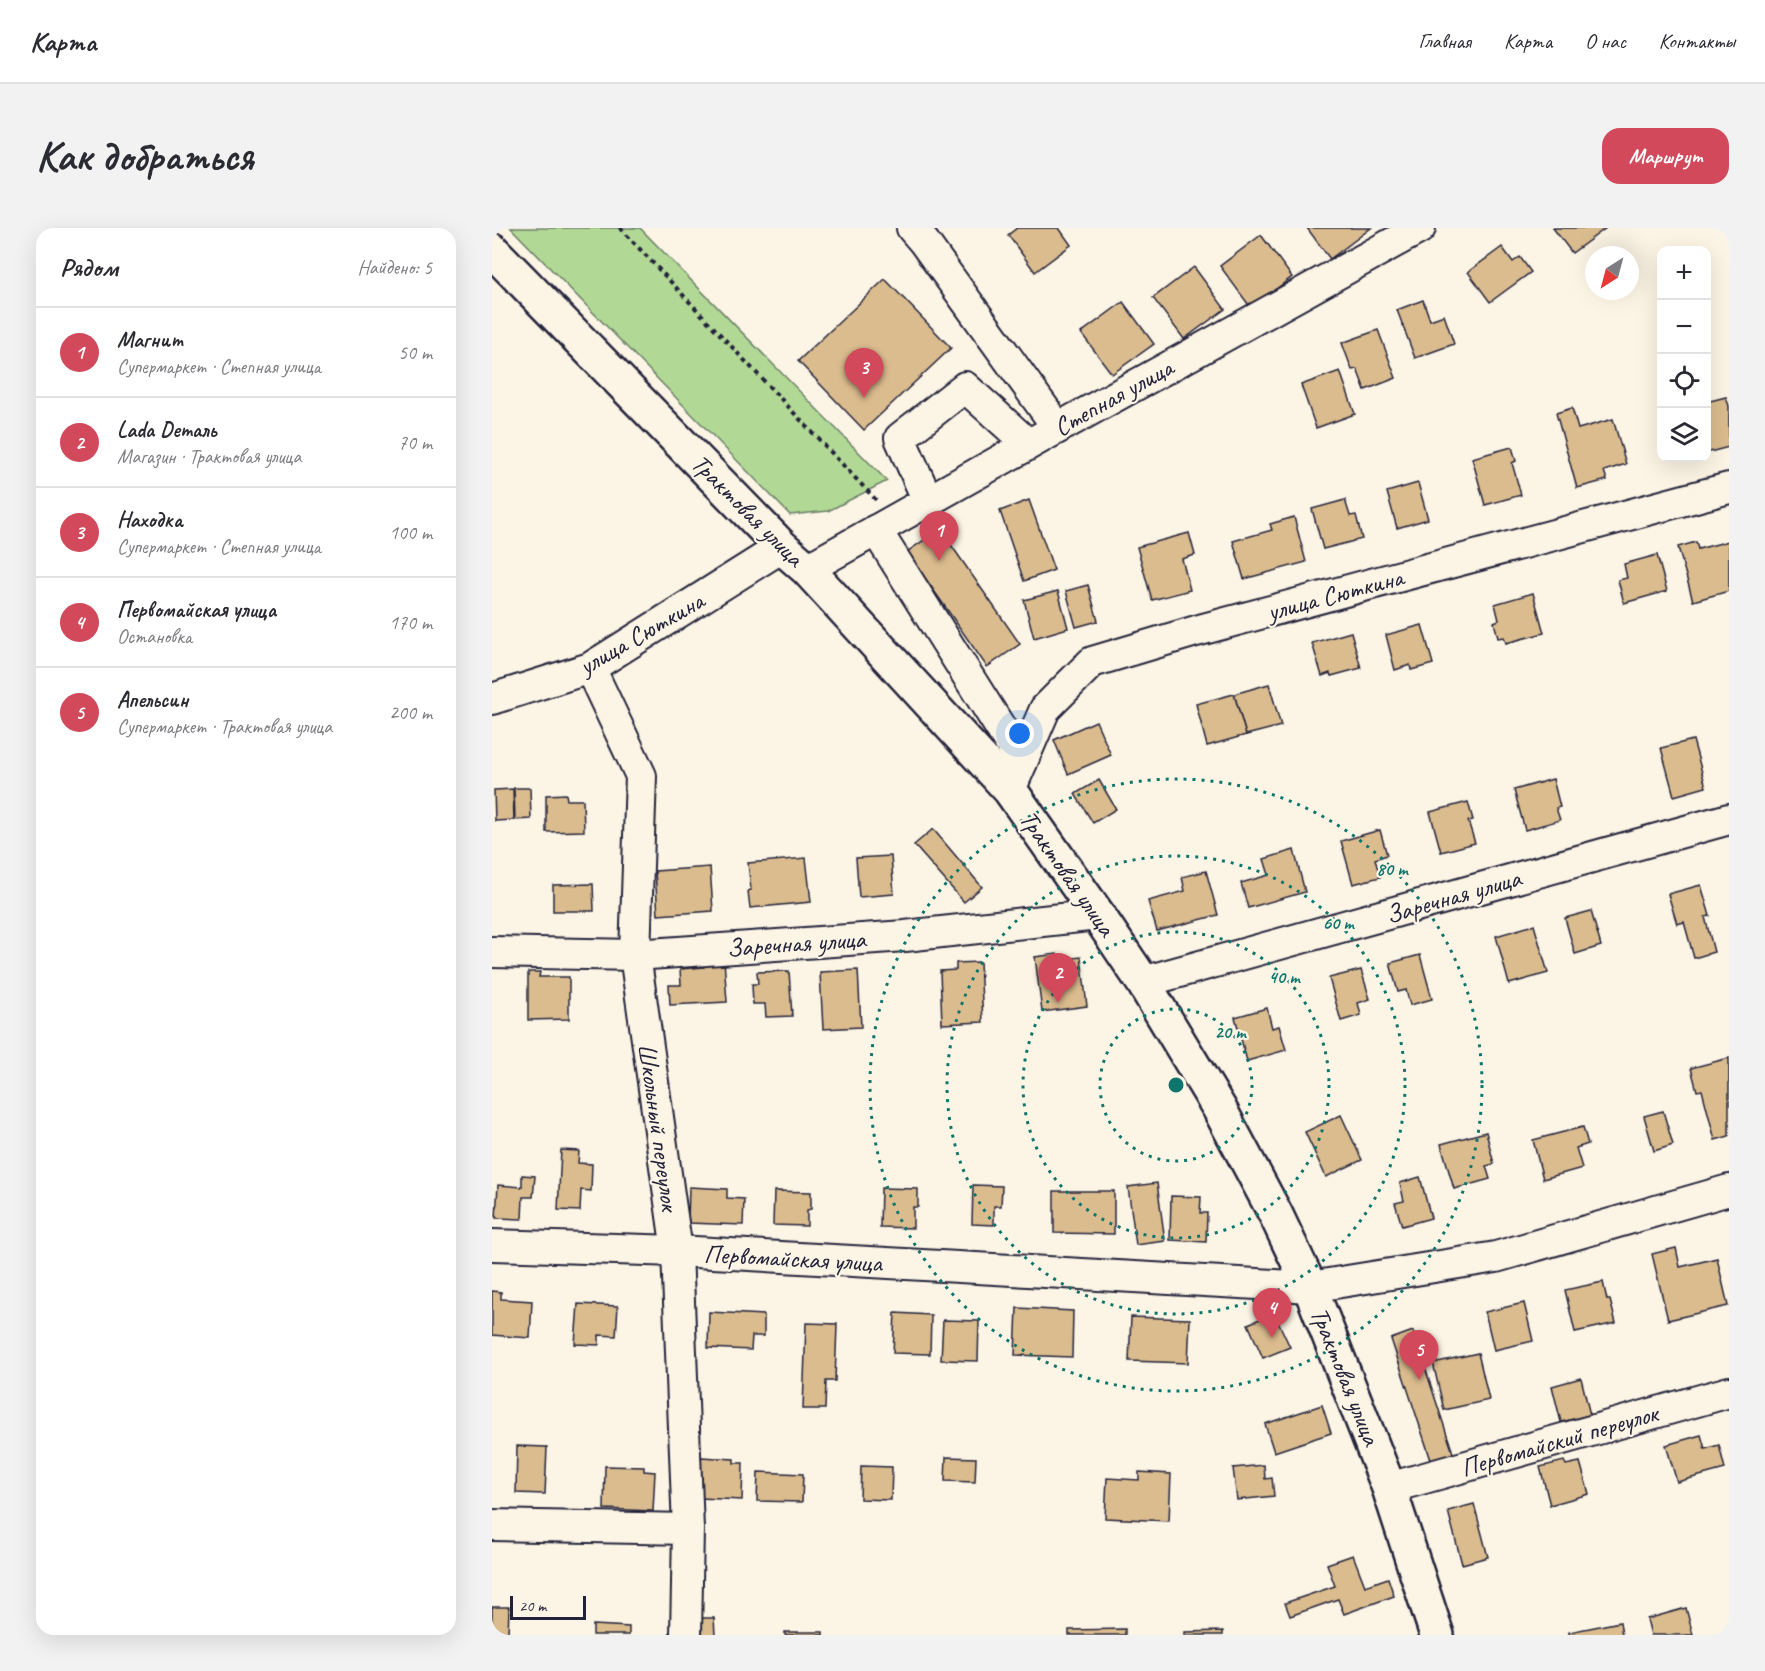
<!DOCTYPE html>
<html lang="ru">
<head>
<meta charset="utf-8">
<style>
  :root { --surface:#fff; --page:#f2f2f3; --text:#2b2b33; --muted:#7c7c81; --line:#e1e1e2; --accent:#d1495b }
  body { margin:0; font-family:Caveat,sans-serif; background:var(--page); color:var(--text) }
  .controls { position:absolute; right:18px; top:18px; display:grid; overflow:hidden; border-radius:12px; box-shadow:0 6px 24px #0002 }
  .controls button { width:54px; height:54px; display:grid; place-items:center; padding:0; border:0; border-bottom:2px solid var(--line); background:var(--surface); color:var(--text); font:30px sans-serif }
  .compass { position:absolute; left:1093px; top:18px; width:54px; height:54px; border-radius:50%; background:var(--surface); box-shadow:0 6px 24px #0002; rotate:216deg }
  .scale { position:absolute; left:18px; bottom:15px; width:76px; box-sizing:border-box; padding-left:6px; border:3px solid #22223b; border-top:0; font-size:16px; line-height:21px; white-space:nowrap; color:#22223b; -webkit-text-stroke:4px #fcf5e5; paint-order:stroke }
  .you { position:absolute; left:528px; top:506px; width:21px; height:21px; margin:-15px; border:4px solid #fff; border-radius:50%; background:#1a73e8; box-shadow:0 0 0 9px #1a73e833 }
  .badge { display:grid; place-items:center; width:39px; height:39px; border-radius:50%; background:var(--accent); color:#fff; font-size:20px; font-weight:700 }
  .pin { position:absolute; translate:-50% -50px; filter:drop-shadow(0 2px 3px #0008) }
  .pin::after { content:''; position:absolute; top:32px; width:21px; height:18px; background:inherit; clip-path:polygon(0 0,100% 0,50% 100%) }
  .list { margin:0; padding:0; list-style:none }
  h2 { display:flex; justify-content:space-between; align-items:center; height:78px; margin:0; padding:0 24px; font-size:26px }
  h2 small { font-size:20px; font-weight:400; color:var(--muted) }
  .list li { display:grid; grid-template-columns:39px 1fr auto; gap:18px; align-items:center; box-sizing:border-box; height:90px; padding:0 24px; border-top:2px solid var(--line) }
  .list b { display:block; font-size:22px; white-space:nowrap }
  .list p { margin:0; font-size:20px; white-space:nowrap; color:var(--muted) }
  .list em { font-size:20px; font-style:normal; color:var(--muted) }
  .icon { flex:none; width:33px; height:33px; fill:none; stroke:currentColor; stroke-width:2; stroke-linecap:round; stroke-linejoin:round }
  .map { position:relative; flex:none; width:1237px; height:1407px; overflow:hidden; border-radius:18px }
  header { display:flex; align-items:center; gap:36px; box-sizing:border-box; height:84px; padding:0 30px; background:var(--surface); border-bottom:2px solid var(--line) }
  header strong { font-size:28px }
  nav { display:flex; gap:33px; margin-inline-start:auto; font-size:21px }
  .intro { display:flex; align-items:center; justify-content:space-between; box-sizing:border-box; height:144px; padding:0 36px }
  h1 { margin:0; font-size:42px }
  .button { padding:15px 27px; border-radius:18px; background:var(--accent); color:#fff; font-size:21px; font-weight:700 }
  main { display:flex; gap:36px; padding:0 36px }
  aside { flex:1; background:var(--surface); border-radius:18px; box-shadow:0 6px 24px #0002 }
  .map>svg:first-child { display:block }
</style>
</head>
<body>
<header>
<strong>Карта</strong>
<nav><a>Главная</a><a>Карта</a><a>О нас</a><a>Контакты</a></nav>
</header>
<div class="intro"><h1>Как добраться</h1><a class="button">Маршрут</a></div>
<main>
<aside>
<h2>Рядом<small>Найдено: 5</small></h2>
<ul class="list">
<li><span class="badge">1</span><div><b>Магнит</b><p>Супермаркет · Степная улица</p></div><em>50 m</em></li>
<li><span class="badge">2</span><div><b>Lada Dеталь</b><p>Магазин · Трактовая улица</p></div><em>70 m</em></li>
<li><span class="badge">3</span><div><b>Находка</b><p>Супермаркет · Степная улица</p></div><em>100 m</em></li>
<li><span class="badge">4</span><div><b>Первомайская улица</b><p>Остановка</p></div><em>170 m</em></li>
<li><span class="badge">5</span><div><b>Апельсин</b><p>Супермаркет · Трактовая улица</p></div><em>200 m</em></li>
</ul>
</aside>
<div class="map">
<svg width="1237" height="1407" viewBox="0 0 1237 1407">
  <rect width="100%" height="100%" fill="#fcf5e5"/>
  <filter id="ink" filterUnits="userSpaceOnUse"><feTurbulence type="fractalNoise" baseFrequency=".0167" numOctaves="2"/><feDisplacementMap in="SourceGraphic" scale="12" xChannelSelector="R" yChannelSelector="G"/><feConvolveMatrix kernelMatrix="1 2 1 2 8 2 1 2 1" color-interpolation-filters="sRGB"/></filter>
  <g filter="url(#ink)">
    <!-- green -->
    <polygon fill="#b1d894" stroke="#6a7d68" stroke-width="1.5" points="19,0 148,0 395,253 336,283 298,287"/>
    <!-- building -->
    <g fill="#dbbc8e" stroke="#22223b" stroke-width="1.5">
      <polygon points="525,0 567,0 579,17 543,44 516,7"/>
      <polygon points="815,0 879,0 838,31"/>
      <polygon points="1061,0 1114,0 1080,25"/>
      <polygon points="769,7 800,49 759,80 728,38"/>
      <polygon points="1010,19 1021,34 1028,29 1039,44 998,74 976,44"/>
      <polygon points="702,39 733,81 692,111 661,70"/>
      <polygon points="393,51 459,120 372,202 306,133"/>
      <polygon points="931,72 938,92 952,87 962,116 923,130 905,82"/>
      <polygon points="631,74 662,116 620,146 589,105"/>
      <polygon points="886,102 904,150 873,162 865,141 860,142 850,115"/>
      <polygon points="848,143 863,186 824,200 809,157"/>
      <polygon points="1234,169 1237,178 1237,219 1214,225 1214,174"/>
      <polygon points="1080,180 1086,201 1121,191 1134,236 1112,243 1115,252 1085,260 1064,185"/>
      <polygon points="1020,219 1024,233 1020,235 1029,267 993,277 980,230"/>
      <polygon points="926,255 936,291 905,300 895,264"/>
      <polygon points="537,272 562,342 532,353 508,283"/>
      <polygon points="853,272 858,288 864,287 870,311 831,321 820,281"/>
      <polygon points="802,289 814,334 752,351 741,313 780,302 778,296"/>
      <polygon points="448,301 528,416 495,439 415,324"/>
      <polygon points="697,305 703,327 690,331 698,362 660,372 645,319"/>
      <polygon points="1237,313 1237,363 1201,373 1186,319 1204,314 1206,321"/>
      <polygon points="1165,327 1175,363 1132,375 1126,352 1135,350 1132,336"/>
      <polygon points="596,357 606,393 584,399 574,363"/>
      <polygon points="566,363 576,400 542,410 532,372"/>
      <polygon points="1041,365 1052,405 1014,415 1012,409 1006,410 1002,394 1007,392 1003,376"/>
      <polygon points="930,397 941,436 919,442 918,437 903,442 894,407"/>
      <polygon points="859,404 869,440 839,448 838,445 830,448 820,415"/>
      <polygon points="777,456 789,498 754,507 742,466"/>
      <polygon points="742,466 754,507 715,518 704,476"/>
      <polygon points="604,493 619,527 576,546 562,512"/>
      <polygon points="1201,512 1214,559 1182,568 1169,520"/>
      <polygon points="1061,551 1068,579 1064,580 1068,592 1033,602 1022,562"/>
      <polygon points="607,552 624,581 601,595 583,566"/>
      <polygon points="22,560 38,560 39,591 23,592"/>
      <polygon points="21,561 22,592 3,593 2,562"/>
      <polygon points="74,566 75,572 91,572 92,603 54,604 54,567"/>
      <polygon points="976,574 981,592 976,593 983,615 949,624 938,584"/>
      <polygon points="441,601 490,659 472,674 422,617"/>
      <polygon points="888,602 895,627 883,631 888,649 861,656 849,613"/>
      <polygon points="802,622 813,664 756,680 749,655 777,647 772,631"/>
      <polygon points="399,628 402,666 367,669 364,630"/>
      <polygon points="314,630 319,674 258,680 256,663 259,662 256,635"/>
      <polygon points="218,639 221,683 166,687 163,643"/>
      <polygon points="714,643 726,687 665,703 656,673 693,663 690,649"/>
      <polygon points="101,656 102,683 61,683 61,657"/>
      <polygon points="1209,657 1218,688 1213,689 1222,724 1202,730 1192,694 1185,696 1176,666"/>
      <polygon points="1099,683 1109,718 1083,726 1073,690"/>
      <polygon points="1042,697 1056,745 1017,756 1004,708"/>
      <polygon points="565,726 565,732 589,729 595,778 550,784 543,729"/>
      <polygon points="928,727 940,771 918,777 914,762 906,764 898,735"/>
      <polygon points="232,732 235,774 178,777 177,757 189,757 188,741 212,739 212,733"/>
      <polygon points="488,734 491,794 450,796 448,743 464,742 464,735"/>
      <polygon points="366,742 369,799 331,801 328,744"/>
      <polygon points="869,742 878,771 866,775 869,787 849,793 837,750"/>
      <polygon points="297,743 300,788 274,789 273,776 261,776 260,756 266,756 265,744"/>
      <polygon points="36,744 48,744 47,749 77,749 77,791 36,792"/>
      <polygon points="775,780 780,800 787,798 794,822 755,833 743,789"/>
      <polygon points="1237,830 1237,908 1223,912 1210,862 1205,863 1199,840"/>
      <polygon points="1171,883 1181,917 1162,923 1152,888"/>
      <polygon points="849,887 870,932 834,949 813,904"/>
      <polygon points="1091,899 1096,916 1084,920 1090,940 1051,951 1041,912"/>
      <polygon points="994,904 1002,936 994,938 998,951 962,961 949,916"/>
      <polygon points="69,922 87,923 86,935 100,936 99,963 89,962 88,983 66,982"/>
      <polygon points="30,947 43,948 41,969 31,969 30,991 4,990 6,957 30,959"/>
      <polygon points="928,949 939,990 910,998 903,975 912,973 908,955"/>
      <polygon points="665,955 673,1013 644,1017 636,959"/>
      <polygon points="481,957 510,958 509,978 502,978 502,997 480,996"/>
      <polygon points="197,959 235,961 235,970 252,971 251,997 196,995"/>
      <polygon points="389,960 426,961 426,979 421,979 421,1000 388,999"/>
      <polygon points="282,963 319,964 319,981 315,982 315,998 281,997"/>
      <polygon points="562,963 622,963 622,1006 562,1005"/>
      <polygon points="679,968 709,969 708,985 715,985 714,1014 678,1012"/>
      <polygon points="1184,1020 1188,1039 1225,1030 1236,1078 1176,1092 1160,1026"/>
      <polygon points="1111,1054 1115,1072 1118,1072 1124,1095 1083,1104 1073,1062"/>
      <polygon points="0,1063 9,1064 9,1071 40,1073 38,1110 0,1107"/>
      <polygon points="1032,1075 1041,1113 1002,1122 993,1084"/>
      <polygon points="86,1076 126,1078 124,1108 107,1107 107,1117 83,1116"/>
      <polygon points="525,1080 581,1083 580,1129 523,1127"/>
      <polygon points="217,1084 272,1087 272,1108 260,1108 259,1122 216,1120"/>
      <polygon points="403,1085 439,1087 438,1126 401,1125"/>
      <polygon points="782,1085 798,1119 771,1130 756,1096"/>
      <polygon points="639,1089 698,1091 696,1135 637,1133"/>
      <polygon points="451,1092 487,1093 486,1133 449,1132"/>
      <polygon points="314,1095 345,1096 343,1153 334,1153 333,1181 311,1181"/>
      <polygon points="921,1103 962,1228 940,1235 899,1111"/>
      <polygon points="986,1125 997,1172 952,1182 941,1135"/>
      <polygon points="1089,1150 1098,1187 1069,1194 1060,1158"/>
      <polygon points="830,1177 839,1205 782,1224 773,1196"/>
      <polygon points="1209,1207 1213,1221 1227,1217 1233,1241 1185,1254 1174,1217"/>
      <polygon points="25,1218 55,1219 53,1266 24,1265"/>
      <polygon points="209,1229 242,1231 242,1235 251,1235 250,1272 208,1270"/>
      <polygon points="454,1229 484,1230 483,1254 453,1253"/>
      <polygon points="1072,1233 1074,1237 1088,1234 1097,1266 1058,1277 1048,1239"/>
      <polygon points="772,1237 773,1251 780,1250 782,1268 745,1272 741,1240"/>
      <polygon points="113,1238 152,1239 152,1243 163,1244 161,1283 112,1281"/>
      <polygon points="369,1238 400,1239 399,1272 368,1271"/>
      <polygon points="266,1244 311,1246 310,1274 265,1273"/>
      <polygon points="647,1244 679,1246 677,1293 613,1290 615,1250 647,1252"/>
      <polygon points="982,1276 996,1329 970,1336 956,1283"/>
      <polygon points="861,1327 873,1358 896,1350 902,1368 852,1386 846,1371 798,1388 793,1375 843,1358 835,1336"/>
      <polygon points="0,1379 17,1379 16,1407 0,1407"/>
      <polygon points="1194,1380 1201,1407 1159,1407 1155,1391"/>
      <polygon points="205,1390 222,1390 223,1407 206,1407"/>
      <polygon points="1128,1394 1130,1407 1077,1407 1077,1404"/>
      <polygon points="101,1397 137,1399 137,1407 101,1407"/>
      <polygon points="633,1401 633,1407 577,1407 577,1402"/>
      <polygon points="731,1403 731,1407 693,1407 693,1404"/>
      <rect x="293" y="1404" width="38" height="3"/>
    </g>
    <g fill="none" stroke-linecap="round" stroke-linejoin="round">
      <defs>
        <g id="minor">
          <polyline points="420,0 432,14 566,200"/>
          <polyline points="436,273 408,210 473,159 536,216"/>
          <polyline points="384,302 530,534"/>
          <polyline points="315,341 566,200 928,0"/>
          <polyline points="98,440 149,548 143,727 185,1023 196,1301 194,1407"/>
          <polyline points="0,471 98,440 290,319"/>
          <polyline points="518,562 553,481 600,434 704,403 1237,260"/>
          <polyline points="0,724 143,727 413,708 606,687"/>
          <polyline points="651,754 1237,591"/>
          <polyline points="0,1017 185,1023 818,1059 1004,1029 1237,962"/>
          <polyline points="897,1260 1237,1164"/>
          <polyline points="0,1297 196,1301"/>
        </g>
        <polyline id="major" points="0,22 290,319 315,341 518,562 606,687 651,754 727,880 784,987 818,1059 897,1260 945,1407"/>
      </defs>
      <!-- minor casing -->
      <use href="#minor" stroke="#22223b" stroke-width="34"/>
      <!-- major casing -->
      <use href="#major" stroke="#22223b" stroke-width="38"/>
      <!-- path -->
      <polyline stroke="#22223b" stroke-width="4" stroke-dasharray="4.5 4.5" stroke-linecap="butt" points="128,0 384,272"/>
      <!-- minor -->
      <use href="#minor" stroke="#fcf5e5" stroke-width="30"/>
      <!-- major -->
      <use href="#major" stroke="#fcf5e5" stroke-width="33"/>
    </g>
  </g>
  <!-- distance rings -->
  <g fill="none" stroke="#0f766e" stroke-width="3" stroke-dasharray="3 6">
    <circle cx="684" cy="857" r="76"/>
    <circle cx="684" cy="857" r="153"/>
    <circle cx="684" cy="857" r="229"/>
    <circle cx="684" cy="857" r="306"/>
  </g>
  <g text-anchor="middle" stroke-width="4.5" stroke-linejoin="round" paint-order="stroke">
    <!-- street labels -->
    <g font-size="26" fill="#22223b" stroke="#fcf5e5">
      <text transform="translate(621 169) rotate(-29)" y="9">Степная улица</text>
      <text transform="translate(256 282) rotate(45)" y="9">Трактовая улица</text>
      <text transform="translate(843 366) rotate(-15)" y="9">улица Сюткина</text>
      <text transform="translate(149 405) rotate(-30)" y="9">улица Сюткина</text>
      <text transform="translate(576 645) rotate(55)" y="9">Трактовая улица</text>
      <text transform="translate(961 668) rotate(-16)" y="9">Заречная улица</text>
      <text transform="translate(304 715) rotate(-4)" y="9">Заречная улица</text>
      <text transform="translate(167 899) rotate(82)" y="9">Школьный переулок</text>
      <text transform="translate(301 1030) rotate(3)" y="9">Первомайская улица</text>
      <text transform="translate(854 1148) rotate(68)" y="9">Трактовая улица</text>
      <text transform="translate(1067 1212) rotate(-16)" y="9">Первомайский переулок</text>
    </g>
  </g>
  <circle cx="684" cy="857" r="9" fill="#0f766e" stroke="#fcf5e5" stroke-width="3"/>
  <g font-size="18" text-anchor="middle" font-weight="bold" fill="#0f766e" stroke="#fcf5e5" stroke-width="4.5" stroke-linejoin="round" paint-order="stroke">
    <text x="900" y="647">80 m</text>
    <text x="846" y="701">60 m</text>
    <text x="792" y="755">40 m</text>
    <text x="738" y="810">20 m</text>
  </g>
</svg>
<div class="controls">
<button>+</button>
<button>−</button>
<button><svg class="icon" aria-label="locate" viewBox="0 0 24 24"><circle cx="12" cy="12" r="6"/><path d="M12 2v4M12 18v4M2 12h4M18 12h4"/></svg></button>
<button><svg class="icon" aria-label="layers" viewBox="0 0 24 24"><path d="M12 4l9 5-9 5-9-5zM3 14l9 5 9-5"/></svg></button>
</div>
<svg class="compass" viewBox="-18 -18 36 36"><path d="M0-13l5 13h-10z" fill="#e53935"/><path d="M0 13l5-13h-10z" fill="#7c7c81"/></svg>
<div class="scale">20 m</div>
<div class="you"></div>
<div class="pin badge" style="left:447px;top:333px">1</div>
<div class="pin badge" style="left:566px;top:775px">2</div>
<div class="pin badge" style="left:372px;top:170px">3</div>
<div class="pin badge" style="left:780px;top:1110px">4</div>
<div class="pin badge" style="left:927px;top:1152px">5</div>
</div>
</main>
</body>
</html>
